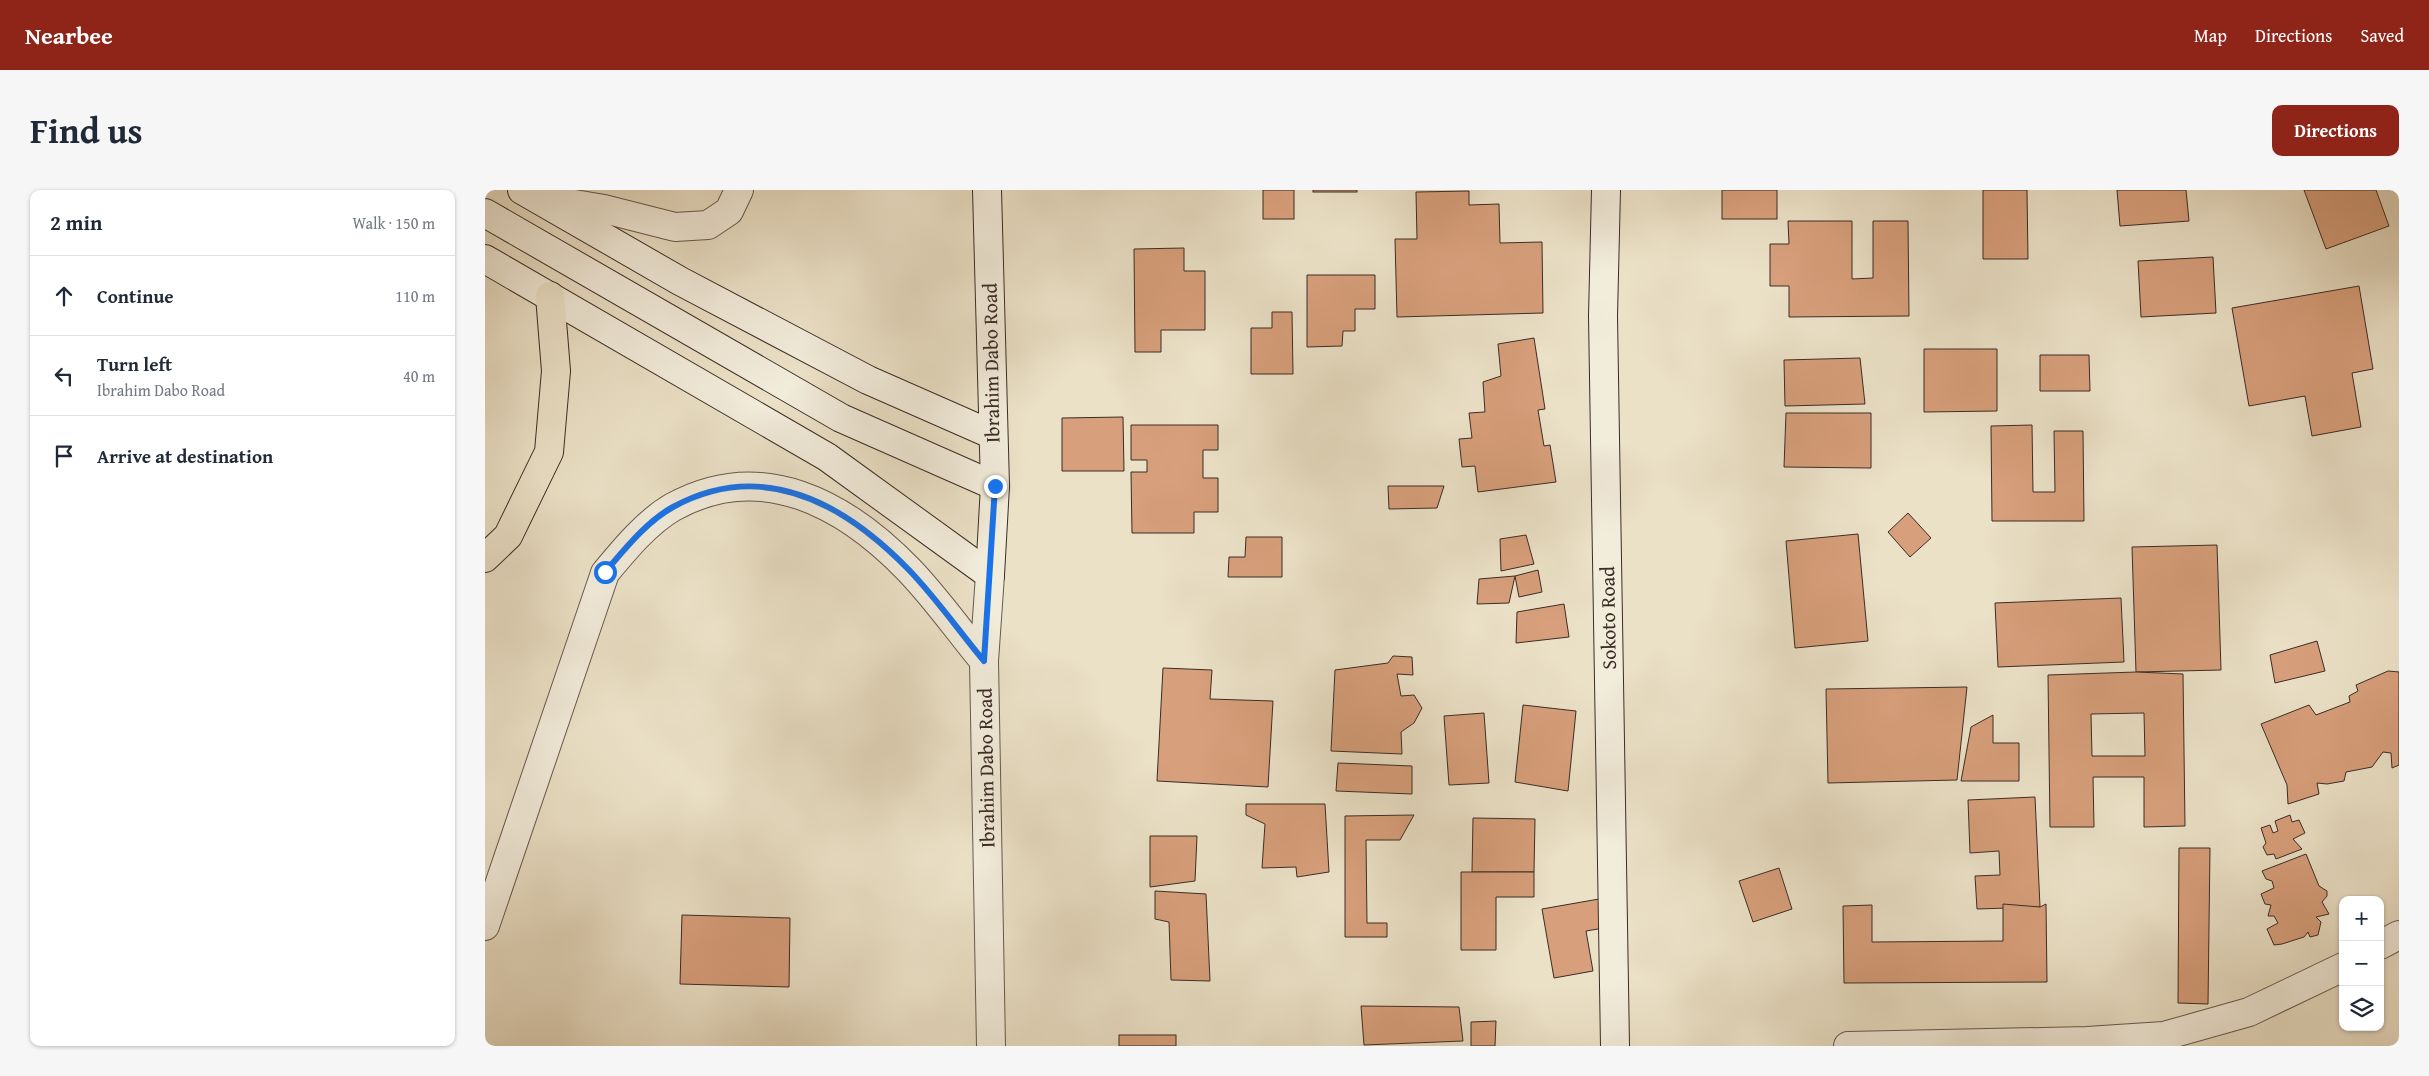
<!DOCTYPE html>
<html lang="en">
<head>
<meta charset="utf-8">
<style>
  :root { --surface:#fff; --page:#f6f6f7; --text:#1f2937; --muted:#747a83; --line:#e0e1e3; --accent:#8f2418 }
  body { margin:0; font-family:"Gentium Book Plus",serif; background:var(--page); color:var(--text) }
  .controls { position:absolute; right:15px; bottom:15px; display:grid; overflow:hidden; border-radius:10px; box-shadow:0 1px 4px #0004 }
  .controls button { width:45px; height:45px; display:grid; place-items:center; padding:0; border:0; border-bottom:1px solid var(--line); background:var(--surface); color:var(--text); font:25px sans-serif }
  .stop { position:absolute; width:15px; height:15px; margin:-11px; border:4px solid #1a73e8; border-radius:50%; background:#fff }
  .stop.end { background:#1a73e8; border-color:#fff; box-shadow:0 1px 5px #0008 }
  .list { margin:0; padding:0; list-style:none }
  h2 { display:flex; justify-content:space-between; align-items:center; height:65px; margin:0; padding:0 20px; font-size:21px }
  h2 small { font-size:16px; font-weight:400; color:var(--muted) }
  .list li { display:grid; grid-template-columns:32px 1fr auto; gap:15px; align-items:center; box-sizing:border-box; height:80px; padding:0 20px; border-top:1px solid var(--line) }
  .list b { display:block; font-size:19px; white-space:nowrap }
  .list p { margin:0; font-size:16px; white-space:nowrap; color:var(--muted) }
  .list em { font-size:16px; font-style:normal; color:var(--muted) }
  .icon { flex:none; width:28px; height:28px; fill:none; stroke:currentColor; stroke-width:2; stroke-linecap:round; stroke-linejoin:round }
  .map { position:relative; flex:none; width:1914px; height:856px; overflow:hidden; border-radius:10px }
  header { display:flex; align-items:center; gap:30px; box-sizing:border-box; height:70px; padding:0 25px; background:var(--accent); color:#fff }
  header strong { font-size:24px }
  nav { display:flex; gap:28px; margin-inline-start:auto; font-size:18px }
  .intro { display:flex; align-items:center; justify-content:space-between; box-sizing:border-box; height:120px; padding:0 30px }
  h1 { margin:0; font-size:35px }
  .button { padding:12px 22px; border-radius:10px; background:var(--accent); color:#fff; font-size:18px; font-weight:700 }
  main { display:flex; gap:30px; padding:0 30px }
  aside { flex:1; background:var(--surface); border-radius:10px; box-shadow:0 1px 4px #0004 }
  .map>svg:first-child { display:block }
</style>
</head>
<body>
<header>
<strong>Nearbee</strong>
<nav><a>Map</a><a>Directions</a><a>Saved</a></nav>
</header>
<div class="intro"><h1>Find us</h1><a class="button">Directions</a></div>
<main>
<aside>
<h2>2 min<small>Walk · 150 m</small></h2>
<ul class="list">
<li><svg class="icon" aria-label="ahead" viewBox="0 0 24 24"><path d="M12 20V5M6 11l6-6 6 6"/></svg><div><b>Continue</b></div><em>110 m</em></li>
<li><svg class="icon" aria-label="left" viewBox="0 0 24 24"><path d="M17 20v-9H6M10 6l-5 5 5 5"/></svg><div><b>Turn left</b><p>Ibrahim Dabo Road</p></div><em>40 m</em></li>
<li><svg class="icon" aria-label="arrive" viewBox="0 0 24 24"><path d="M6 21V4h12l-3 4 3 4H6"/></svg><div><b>Arrive at destination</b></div></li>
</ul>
</aside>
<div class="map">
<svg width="1914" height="856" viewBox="0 0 1914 856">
  <rect width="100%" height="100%" fill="#ebe1c7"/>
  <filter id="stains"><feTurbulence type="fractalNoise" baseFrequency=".004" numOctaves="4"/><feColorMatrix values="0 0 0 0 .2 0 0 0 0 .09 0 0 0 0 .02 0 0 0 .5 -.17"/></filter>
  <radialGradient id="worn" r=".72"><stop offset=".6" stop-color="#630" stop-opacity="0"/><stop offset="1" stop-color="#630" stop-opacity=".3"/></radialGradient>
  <!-- building -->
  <g fill="#d79f7b" stroke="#3b2c26" fill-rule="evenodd">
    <rect x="778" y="0" width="31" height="29"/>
    <rect x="828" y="0" width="44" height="2"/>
    <rect x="1237" y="0" width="55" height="29"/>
    <polygon points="1498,0 1542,0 1543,69 1498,69"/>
    <polygon points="1632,0 1701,0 1704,31 1635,36"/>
    <polygon points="1819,0 1891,0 1904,36 1841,59"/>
    <polygon points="984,1 984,15 1014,14 1015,53 1057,52 1058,123 912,127 910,49 932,49 931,2"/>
    <polygon points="1303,31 1367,31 1367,89 1388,88 1388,31 1423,31 1424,126 1304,127 1304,96 1285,96 1285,54 1304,54"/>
    <polygon points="699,58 699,81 720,81 720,140 676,140 676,162 650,162 649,59"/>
    <polygon points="1728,67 1731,123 1656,127 1653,71"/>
    <polygon points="822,85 890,85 890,119 870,119 870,141 858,141 857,156 822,157"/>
    <polygon points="1874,96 1888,179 1867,183 1876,237 1827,246 1820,206 1764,216 1747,118"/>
    <polygon points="787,122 807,122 808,184 766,184 766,138 787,138"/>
    <polygon points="1049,148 1060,219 1053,220 1059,256 1065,255 1071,292 993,302 990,276 977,277 974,249 987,248 984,223 1000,222 998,192 1016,186 1013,154"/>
    <polygon points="1439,159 1512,159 1512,221 1439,222"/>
    <polygon points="1555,165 1604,165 1605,201 1555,201"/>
    <polygon points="1375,168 1380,214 1300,216 1299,170"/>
    <polygon points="1301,223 1386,223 1386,278 1299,277"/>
    <polygon points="638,227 639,281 577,281 577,228"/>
    <polygon points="646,235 733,235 733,260 718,260 718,288 733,288 733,322 709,322 709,343 647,343 646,282 662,282 662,270 646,270"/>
    <polygon points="1547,235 1548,302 1570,302 1569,241 1598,241 1599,331 1507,331 1506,236"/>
    <polygon points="903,296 959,296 952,318 904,319"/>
    <polygon points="1423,323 1446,348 1425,367 1403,342"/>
    <polygon points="1373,344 1383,451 1310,458 1301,351"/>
    <polygon points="1041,345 1049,374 1016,381 1015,349"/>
    <polygon points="761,347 797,347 797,387 743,387 744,367 760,367"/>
    <polygon points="1732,355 1736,480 1651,482 1647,357"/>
    <polygon points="1053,380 1057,402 1034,407 1030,386"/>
    <polygon points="1030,386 1024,413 992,414 994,389"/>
    <polygon points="1636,408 1639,472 1513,477 1510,413"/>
    <polygon points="1079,414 1084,447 1031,453 1032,422"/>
    <polygon points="1832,451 1840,481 1790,493 1785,465"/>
    <polygon points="908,466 927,467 928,485 912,484 916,506 929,505 937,518 929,533 916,542 917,564 846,561 850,480 903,473"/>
    <polygon points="678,478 727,480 725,509 788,511 783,597 672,591"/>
    <polygon points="1903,481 1914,482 1914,575 1907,578 1906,563 1898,562 1887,577 1861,582 1859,591 1842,594 1832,593 1834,604 1803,614 1802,595 1776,534 1824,515 1831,525 1865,512 1864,506 1873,501 1871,495"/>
    <path d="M1651,482L1698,484L1700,636L1659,637V587H1608L1609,637H1565L1563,485ZM1659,523L1660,566H1607L1606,524Z"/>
    <polygon points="1482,497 1472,590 1343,593 1341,499"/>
    <polygon points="1038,515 1091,521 1083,601 1030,592"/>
    <polygon points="999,523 1004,593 964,595 959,526"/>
    <polygon points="1508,525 1508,553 1534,553 1534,591 1476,591 1486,537"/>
    <polygon points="853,573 927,576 927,604 851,601"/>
    <polygon points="1550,607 1555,717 1492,719 1490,686 1515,685 1514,661 1485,663 1483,610"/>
    <polygon points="761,614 840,614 844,682 812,687 811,677 777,678 780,634 761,625"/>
    <polygon points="929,625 915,650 881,650 882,733 902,733 902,747 860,747 860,626"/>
    <polygon points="1805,625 1807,632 1814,630 1820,643 1808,649 1817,659 1791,669 1789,664 1782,665 1778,657 1781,653 1776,638 1785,635 1788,643 1793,641 1790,631"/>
    <polygon points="988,628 1050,629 1049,682 987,682"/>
    <polygon points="665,646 712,646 710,691 665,697"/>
    <polygon points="1694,658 1725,658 1723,814 1693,813"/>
    <polygon points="1821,664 1834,696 1842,701 1842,706 1837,712 1844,724 1831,727 1836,732 1833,745 1825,747 1823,742 1819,747 1797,754 1789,755 1782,739 1793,733 1789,726 1783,726 1786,715 1780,714 1776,704 1789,698 1787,691 1781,689 1777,681"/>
    <polygon points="1294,678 1307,719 1268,732 1254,691"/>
    <polygon points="976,682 1049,682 1049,707 1011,707 1011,760 976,760"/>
    <polygon points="670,701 721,704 725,791 686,790 684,732 670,729"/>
    <polygon points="1114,709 1119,738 1101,741 1108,781 1069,788 1057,719"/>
    <polygon points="1518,714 1555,717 1561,714 1562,792 1359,793 1358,716 1387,715 1387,752 1518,751"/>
    <polygon points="197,725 305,728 304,797 195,794"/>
    <polygon points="876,816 974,817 978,851 879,855"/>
    <polygon points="1011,831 1010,856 986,856 986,832"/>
    <rect x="634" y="845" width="57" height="11"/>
  </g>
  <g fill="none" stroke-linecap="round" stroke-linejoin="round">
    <defs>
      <g id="street">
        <polyline points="53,8 119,19 190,37 223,35 244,21 254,0"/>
        <polyline points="505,385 499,471 506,856"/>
        <path d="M0,736L120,383C139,360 162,332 188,317C277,268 360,314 424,380C451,408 474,441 499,471"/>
        <polyline points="1895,755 1914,745"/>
        <polyline points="1363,856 1602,851 1679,846 1764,822 1858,777"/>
      </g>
      <g id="secondary">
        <polyline points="37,0 195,91 383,190 508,245"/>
        <polyline points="502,0 510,296 505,385"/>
        <polyline points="1121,0 1118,126 1130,856"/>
        <polyline points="0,23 356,228 510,296"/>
        <polyline points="0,69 342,267 505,385"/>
      </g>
      <polyline id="highway" points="0,368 23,346 64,262 71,181 65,106"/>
    </defs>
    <!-- street casing -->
    <use href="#street" stroke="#67594e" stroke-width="30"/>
    <!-- secondary casing -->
    <use href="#secondary" stroke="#3b2c26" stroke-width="30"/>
    <!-- highway casing -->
    <use href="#highway" stroke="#3b2c26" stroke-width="30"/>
    <!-- street -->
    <use href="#street" stroke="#f2ecdb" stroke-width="28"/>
    <!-- secondary -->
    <use href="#secondary" stroke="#f2ecdb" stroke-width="28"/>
    <!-- highway -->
    <use href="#highway" stroke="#ebe1c7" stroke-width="28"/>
  </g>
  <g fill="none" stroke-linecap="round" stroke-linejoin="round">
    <!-- route -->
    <path stroke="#1a73e8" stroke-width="6" d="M120,382C139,360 162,331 188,317C278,268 360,314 424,380C451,408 474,441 499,471L510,296"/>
  </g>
  <g text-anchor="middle" stroke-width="4" stroke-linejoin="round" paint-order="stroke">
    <!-- street labels -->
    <g font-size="20" fill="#3b2c26" stroke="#f2ecdb">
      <text transform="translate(506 173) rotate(-91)" y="7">Ibrahim Dabo Road</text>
      <text transform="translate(1123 428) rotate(-91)" y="7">Sokoto Road</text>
      <text transform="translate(501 578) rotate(-91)" y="7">Ibrahim Dabo Road</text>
    </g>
  </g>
  <rect width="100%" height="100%" filter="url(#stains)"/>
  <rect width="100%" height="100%" fill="url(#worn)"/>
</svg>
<div class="controls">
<button>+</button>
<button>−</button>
<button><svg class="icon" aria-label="layers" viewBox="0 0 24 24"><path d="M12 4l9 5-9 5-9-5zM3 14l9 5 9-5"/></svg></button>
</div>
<div class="stop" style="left:120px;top:382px"></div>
<div class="stop end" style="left:510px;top:296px"></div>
</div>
</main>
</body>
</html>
